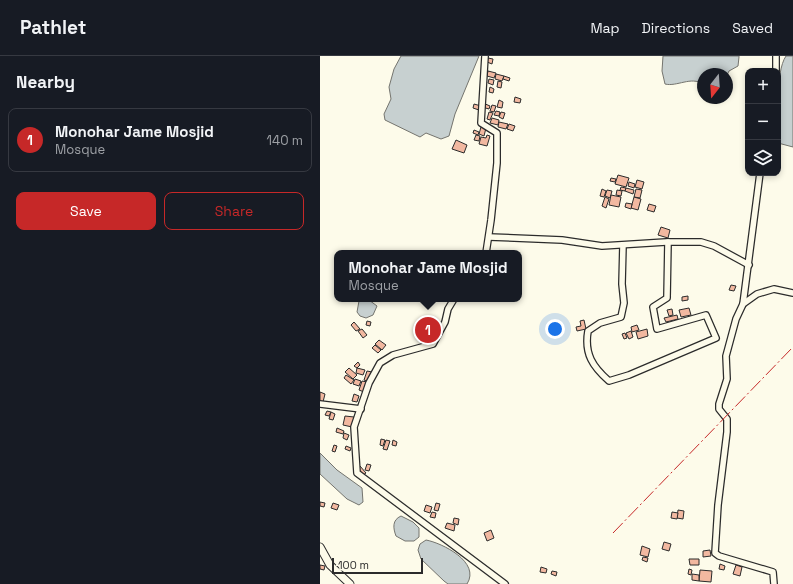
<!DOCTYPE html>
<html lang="en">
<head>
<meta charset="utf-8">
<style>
  :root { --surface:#171b24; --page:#20242c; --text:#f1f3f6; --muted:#9ea1a6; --line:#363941; --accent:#c62828 }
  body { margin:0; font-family:"Space Grotesk",sans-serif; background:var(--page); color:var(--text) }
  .controls { position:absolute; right:12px; top:12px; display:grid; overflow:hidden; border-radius:8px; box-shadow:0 2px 6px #0003 }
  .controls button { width:36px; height:36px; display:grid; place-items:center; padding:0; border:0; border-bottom:1px solid var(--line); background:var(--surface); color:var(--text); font:20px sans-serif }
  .compass { position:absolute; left:377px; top:12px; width:36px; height:36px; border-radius:50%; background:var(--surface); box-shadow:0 2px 6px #0003; rotate:197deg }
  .scale { position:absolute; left:12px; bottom:10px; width:91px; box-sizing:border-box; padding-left:4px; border:2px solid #2b2b2b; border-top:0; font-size:11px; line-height:14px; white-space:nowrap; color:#2b2b2b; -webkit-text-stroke:3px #fdfbea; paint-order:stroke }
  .you { position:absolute; left:235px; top:273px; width:14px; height:14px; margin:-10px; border:3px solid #fff; border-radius:50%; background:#1a73e8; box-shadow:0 0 0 6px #1a73e833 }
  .badge { display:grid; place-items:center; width:26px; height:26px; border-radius:50%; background:var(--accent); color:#fff; font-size:13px; font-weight:700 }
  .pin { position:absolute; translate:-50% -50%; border:2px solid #fff; box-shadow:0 1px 4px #0006 }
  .popup { position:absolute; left:14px; top:194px; width:188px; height:52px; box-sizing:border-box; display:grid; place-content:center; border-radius:8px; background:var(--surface); filter:drop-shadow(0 1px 3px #0005); font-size:13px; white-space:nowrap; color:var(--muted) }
  .popup b { font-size:15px; color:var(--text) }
  .popup::after { content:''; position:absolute; left:50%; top:100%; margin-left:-8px; border:8px solid transparent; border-top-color:var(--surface) }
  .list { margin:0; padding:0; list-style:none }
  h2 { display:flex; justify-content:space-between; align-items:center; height:52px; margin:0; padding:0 16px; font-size:17px }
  h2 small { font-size:13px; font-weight:400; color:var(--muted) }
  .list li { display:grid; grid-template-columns:26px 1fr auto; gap:12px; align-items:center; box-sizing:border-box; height:64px; margin:0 8px 8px; padding:0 8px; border:1px solid var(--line); border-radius:8px }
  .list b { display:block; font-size:15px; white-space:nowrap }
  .list p { margin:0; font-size:13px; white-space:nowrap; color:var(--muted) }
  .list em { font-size:13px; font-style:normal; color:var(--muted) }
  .actions { display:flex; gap:8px; padding:12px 16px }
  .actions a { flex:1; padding:9px 0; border:1px solid var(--accent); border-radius:8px; text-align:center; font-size:14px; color:var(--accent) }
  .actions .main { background:var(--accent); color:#fff }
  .icon { flex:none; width:22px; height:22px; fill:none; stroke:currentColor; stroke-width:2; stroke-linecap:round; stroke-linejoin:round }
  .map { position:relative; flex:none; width:473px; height:528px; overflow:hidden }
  header { display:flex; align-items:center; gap:24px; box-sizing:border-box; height:56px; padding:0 20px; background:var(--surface); border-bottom:1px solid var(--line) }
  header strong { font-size:19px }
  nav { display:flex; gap:22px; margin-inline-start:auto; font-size:14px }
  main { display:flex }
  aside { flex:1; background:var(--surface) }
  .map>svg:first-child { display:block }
</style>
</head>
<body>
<header>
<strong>Pathlet</strong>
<nav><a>Map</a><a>Directions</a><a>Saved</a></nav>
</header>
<main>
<aside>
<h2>Nearby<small></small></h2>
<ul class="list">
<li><span class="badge">1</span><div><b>Monohar Jame Mosjid</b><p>Mosque</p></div><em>140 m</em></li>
</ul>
<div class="actions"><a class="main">Save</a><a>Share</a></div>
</aside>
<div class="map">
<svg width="473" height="528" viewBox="0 0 473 528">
  <rect width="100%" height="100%" fill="#fdfbea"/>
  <!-- water -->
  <g fill="#c7d0d0" stroke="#74746e">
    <polygon points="81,0 159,0 135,58 129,80 121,83 106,77 100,81 65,64 64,58 71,43 69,31 74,13"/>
    <path d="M343,0H419V1L418,10L409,15L407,19L383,18V28C371,20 357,31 345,28L342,15Z"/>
    <path d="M466,0H473V91L458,87C458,66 455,16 466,0Z"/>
    <polygon points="43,243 49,244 57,250 53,259 46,262 40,260 37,256 39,245"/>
    <polygon points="0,397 17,414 42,432 43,446 39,449 27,443 0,418"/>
    <path d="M81,460L93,466L99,472V481L94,485H85L76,480C73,472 72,464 81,460Z"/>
    <path d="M106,484C122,487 161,506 147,528H128L124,525L101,503L98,494L100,488Z"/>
  </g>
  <!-- building -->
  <g fill="#f2b8a0" stroke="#2b2b2b">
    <polygon points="168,2 173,3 172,8 167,6"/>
    <polygon points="168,15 176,17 174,22 167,20"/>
    <polygon points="176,18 184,20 182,25 175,23"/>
    <polygon points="184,20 190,22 189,25 183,23"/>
    <polygon points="169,23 174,24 173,29 168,27"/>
    <polygon points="178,25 182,26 181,32 177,31"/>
    <polygon points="170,31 174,33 173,37 169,36"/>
    <polygon points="195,41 201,43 200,47 194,46"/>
    <polygon points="179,44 183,46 182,52 177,51"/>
    <polygon points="163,47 170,50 169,53 162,51"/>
    <polygon points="154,48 161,50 159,54 153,52"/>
    <polygon points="172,49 176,50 174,56 170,55"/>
    <polygon points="176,55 180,56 179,60 174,59"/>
    <polygon points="169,56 173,57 170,64 167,63"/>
    <polygon points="181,56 185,57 183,63 179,61"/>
    <polygon points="172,62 179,64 178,69 170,67"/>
    <polygon points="179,66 188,68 186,73 178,71"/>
    <polygon points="189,68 195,70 193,75 187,73"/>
    <polygon points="161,71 166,72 164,80 159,78"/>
    <polygon points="154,74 159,76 158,79 153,77"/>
    <polygon points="156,79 160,80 159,85 154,84"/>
    <polygon points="167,79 170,80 167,90 159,88 161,81 166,82"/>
    <polygon points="136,84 147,89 144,97 132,93"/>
    <polygon points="298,119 309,122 306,131 295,128"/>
    <polygon points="291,122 296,123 295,126 290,125"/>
    <polygon points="317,124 324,126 322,133 315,131"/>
    <polygon points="309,126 315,128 314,132 308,130"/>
    <polygon points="301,131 306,132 305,135 300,134"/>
    <polygon points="306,132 314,134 313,138 305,135"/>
    <polygon points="282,133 286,135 284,141 280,140"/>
    <polygon points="316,133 322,134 320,142 314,141"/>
    <polygon points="287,134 292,135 290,142 285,140"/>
    <polygon points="297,134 302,135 301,140 296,139"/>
    <polygon points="291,139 301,141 299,151 289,149"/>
    <polygon points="285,141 289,143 286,152 282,150"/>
    <polygon points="314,141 321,143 318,154 311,152"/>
    <polygon points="306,147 312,148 311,153 305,151"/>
    <polygon points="329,148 336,150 334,156 327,154"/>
    <polygon points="341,171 350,174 348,182 338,179"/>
    <polygon points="411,229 416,230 414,235 409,234"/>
    <polygon points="368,240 368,244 362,245 362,241"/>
    <polygon points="369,252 371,259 361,261 359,254"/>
    <polygon points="352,253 353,259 349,260 347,254"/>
    <polygon points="357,259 358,263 346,266 344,262"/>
    <polygon points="104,264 116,268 112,283 105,280 104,284 98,282"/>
    <polygon points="264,264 266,273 257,275 256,271 261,270 260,265"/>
    <polygon points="47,265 51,266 50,270 46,269"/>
    <polygon points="34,266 40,273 36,275 31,269"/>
    <polygon points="317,269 319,274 312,276 311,271"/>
    <polygon points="42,273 47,279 43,282 38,275"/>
    <polygon points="327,273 328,280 318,283 316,276"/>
    <polygon points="311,275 313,281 309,283 306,277"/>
    <polygon points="305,277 307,282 304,283 302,278"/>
    <polygon points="59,284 66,289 62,294 55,288"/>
    <polygon points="55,289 61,294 58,297 52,292"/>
    <polygon points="38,306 40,309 37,312 34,310"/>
    <polygon points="29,312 37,319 33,323 25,316"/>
    <polygon points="37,312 45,314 43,319 36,317"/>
    <polygon points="47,315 52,316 49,326 44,324"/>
    <polygon points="26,319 34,324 31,328 24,322"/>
    <polygon points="35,323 41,325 39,330 33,328"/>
    <polygon points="42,325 47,326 44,336 39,334"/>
    <polygon points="0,336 5,338 3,346 0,345"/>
    <polygon points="34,338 39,340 37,346 32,345"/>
    <polygon points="7,355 11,356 9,360 5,359"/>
    <polygon points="11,356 15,358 13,364 9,363"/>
    <polygon points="25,360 34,361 32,371 23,369"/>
    <polygon points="17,372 24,375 23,378 16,376"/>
    <polygon points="24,377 29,379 27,384 23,382"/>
    <polygon points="61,383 65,384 63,390 60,389"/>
    <polygon points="66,384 70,385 67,394 63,393"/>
    <polygon points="73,384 77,386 76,390 72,389"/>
    <polygon points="14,389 17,390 15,396 12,395"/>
    <polygon points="26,390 31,392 30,395 25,393"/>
    <polygon points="47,408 51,409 49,415 45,414"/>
    <polygon points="40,410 46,417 43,419 38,412"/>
    <polygon points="0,446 5,447 4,451 0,450"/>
    <polygon points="13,447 19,449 17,454 11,452"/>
    <polygon points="116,447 120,448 118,455 114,454"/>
    <polygon points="106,449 112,451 110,457 104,455"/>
    <polygon points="358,454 364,455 363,463 357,462"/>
    <polygon points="112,456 116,457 115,462 110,461"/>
    <polygon points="352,456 358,457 357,463 351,462"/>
    <polygon points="134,462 139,463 138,469 133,467"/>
    <polygon points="127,467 135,469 134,475 125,472"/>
    <polygon points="171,474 174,482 167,485 164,477"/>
    <polygon points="344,486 351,488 349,495 342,493"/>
    <polygon points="322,490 330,493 328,501 320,499"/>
    <polygon points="390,494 391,500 383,501 383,495"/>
    <polygon points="323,501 328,502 327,506 322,504"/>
    <polygon points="369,503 379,503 379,509 370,509"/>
    <polygon points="400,508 405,510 404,514 399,513"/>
    <polygon points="0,509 5,510 4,514 0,513"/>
    <polygon points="416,509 422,511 420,520 413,518"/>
    <polygon points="221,511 227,513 226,517 220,516"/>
    <polygon points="369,513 372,514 371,519 368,518"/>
    <polygon points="380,514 392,515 391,526 379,525"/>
    <polygon points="232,515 237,516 236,520 231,518"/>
    <polygon points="372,518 379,519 379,525 372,524"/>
  </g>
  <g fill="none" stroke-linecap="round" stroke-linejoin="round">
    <defs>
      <g id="minor">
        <polyline points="165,0 161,67 177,77 177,107 171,164 166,197"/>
        <polyline points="456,0 456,15"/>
        <polyline points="169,181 242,184 282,190 346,186 381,186 394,190 429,209"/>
        <path d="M303,189L302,228L304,247L301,261L280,267L268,275C264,298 273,311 289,325L309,319L396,282L386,259L337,273L333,251L347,242L348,186"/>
        <polyline points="134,243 128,253 125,266 113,288 73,299 60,307 49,327 34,371 37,417 185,528"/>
        <polyline points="423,248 440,117"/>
        <polyline points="0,348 41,353"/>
        <polyline points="454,528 453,516 399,500 395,497 398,449 407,376 407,363 399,353 399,348 407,323 406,300 416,263 423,248 437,238 454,233 473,237"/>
      </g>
      <polyline id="tertiary" points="0,491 10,509 30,528"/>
    </defs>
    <!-- minor casing -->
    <use href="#minor" stroke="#2b2b2b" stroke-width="8"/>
    <!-- tertiary casing -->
    <use href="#tertiary" stroke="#2b2b2b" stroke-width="9"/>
    <!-- minor -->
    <use href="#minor" stroke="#fdfbea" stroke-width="5.5"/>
    <!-- tertiary -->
    <use href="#tertiary" stroke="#fdfbea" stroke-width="7"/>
    <!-- power -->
    <polyline stroke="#c62828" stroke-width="1" stroke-dasharray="14 3 2 3" stroke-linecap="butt" points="293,477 473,291"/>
  </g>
</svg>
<div class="controls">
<button>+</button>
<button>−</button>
<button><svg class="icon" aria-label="layers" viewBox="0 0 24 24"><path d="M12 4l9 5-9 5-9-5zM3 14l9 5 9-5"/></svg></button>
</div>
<svg class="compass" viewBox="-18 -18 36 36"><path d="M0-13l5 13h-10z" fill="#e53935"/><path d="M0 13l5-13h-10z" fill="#9ea1a6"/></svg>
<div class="scale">100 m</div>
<div class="you"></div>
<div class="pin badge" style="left:108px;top:274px">1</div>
<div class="popup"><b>Monohar Jame Mosjid</b>Mosque</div>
</div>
</main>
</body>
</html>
